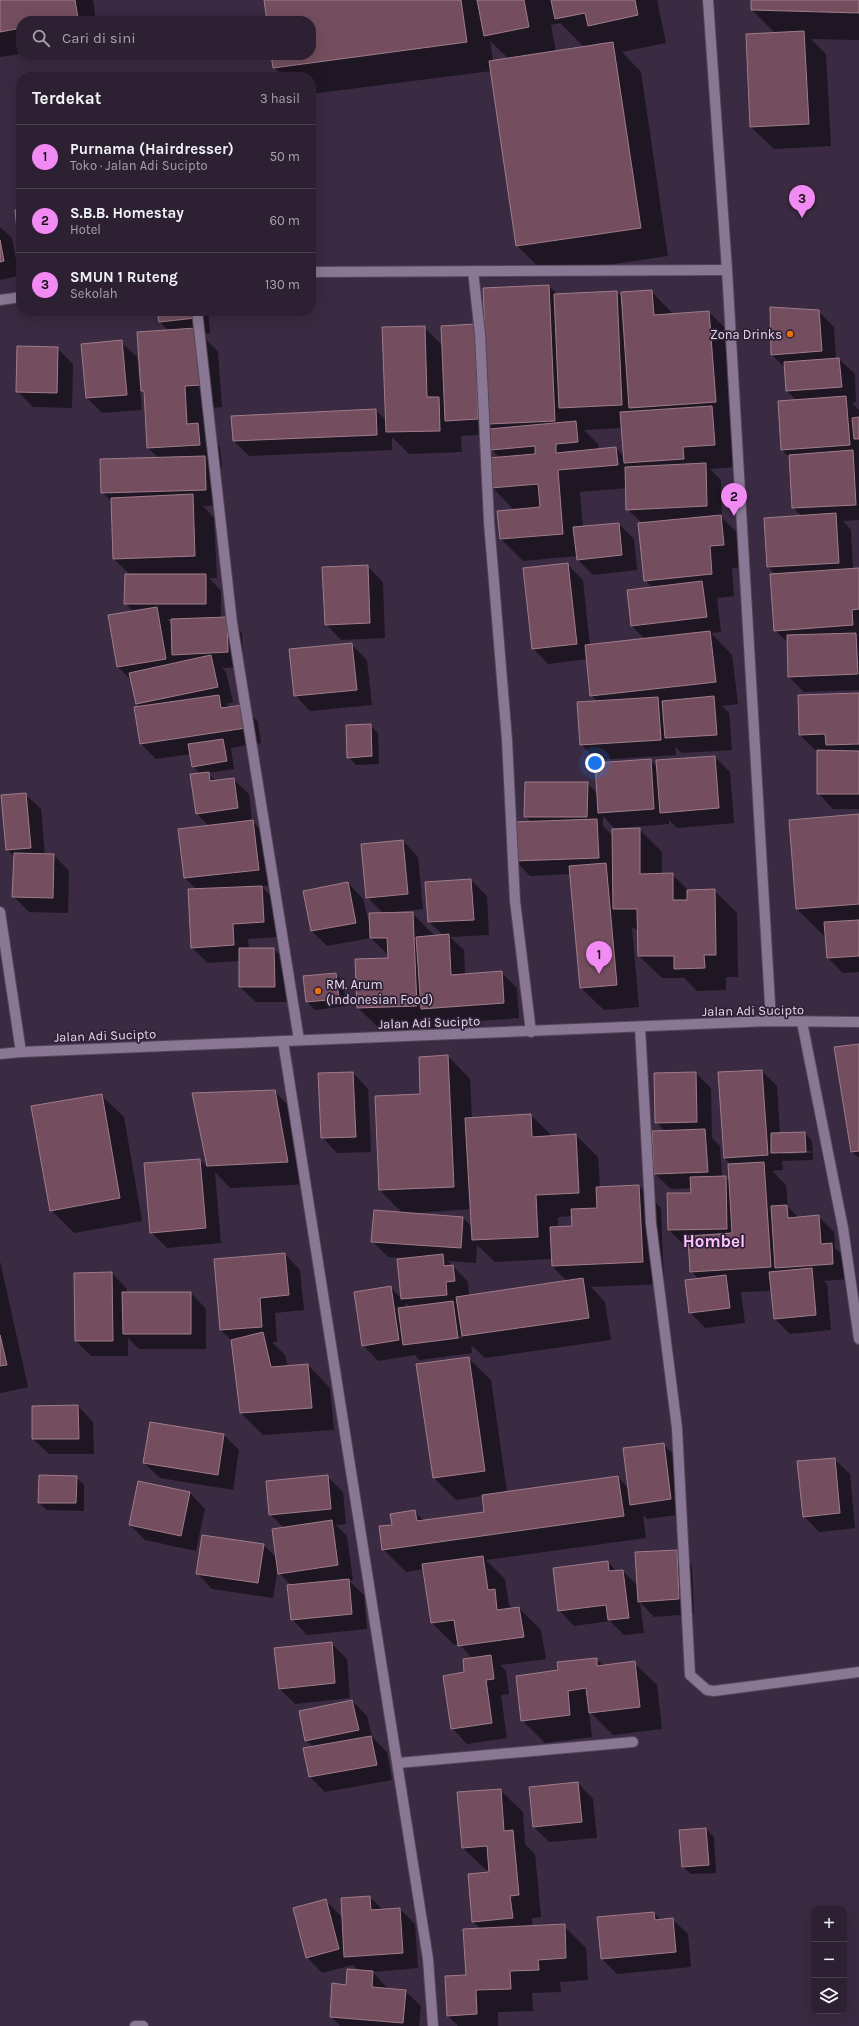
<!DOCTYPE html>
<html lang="id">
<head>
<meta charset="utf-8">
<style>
  :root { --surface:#2c2032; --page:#382d3e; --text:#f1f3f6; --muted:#a6a3ac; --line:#483e4d; --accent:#f28af3 }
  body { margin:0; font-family:Karla,sans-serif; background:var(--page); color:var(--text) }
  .controls { position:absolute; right:12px; bottom:12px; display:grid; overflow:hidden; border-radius:8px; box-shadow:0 4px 16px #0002 }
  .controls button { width:36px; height:36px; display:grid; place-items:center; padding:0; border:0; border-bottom:1px solid var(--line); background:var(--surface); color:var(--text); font:20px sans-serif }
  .you { position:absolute; left:595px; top:763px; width:14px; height:14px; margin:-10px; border:3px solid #fff; border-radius:50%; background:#1a73e8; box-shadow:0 0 0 6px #1a73e833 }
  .badge { display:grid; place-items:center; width:26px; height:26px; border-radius:50%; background:var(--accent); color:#111; font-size:13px; font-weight:700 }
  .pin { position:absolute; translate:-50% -33px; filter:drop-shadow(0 1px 2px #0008) }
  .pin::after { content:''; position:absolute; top:21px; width:14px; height:12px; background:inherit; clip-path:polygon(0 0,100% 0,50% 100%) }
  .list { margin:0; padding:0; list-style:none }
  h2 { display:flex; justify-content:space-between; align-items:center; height:52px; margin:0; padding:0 16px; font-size:17px }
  h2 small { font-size:13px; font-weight:400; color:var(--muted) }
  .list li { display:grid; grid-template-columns:26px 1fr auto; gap:12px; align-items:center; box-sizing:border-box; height:64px; padding:0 16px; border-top:1px solid var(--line) }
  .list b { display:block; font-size:15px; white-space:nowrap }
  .list p { margin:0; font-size:13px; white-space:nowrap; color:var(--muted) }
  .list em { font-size:13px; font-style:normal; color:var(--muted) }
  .icon { flex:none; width:22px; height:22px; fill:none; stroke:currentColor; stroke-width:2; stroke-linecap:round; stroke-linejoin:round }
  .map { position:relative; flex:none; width:859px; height:2026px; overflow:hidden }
  .search { position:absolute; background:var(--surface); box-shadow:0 4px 16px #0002; left:16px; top:16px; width:300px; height:44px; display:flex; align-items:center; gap:10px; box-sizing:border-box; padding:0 14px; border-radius:16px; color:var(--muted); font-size:15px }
  .panel { position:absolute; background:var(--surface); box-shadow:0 4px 16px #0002; left:16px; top:72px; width:300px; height:244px; border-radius:16px }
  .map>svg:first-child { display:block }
</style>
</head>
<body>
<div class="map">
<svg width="859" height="2026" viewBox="0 0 859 2026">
  <rect width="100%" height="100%" fill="#3a2a42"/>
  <!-- shadow -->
  <g fill="#0007" fill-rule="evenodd">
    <polygon points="0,0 93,0 96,21 21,21 21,54 0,57"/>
    <path d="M265,0H657L666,43L622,52L641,72L668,256L546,274L517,246L491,71L311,94V77H284L274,67L272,55H311V21H268ZM560,23L585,48L556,52L551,25ZM490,41L509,59L493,61ZM606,42L608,44L596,46L595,44Z"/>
    <polygon points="752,0 859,0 859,40 811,39 826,54 831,146 774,149 751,127 775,33 752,10"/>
    <polygon points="0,227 12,238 19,276 0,280"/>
    <path d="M549,286L557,294L617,292L622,297L651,291L674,315L709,312L731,334L738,424H729L734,430L737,467L710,469L721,480L722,518L743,538L745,567L732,568L734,596L717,598L721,632L711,633L732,655L738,704L722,706L729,713L732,750L682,753L675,747L676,755L596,760L581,744L598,702L591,695L588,659L548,664L533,648L567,564L583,580L590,646L646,640L632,626L653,588L645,580L642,523L627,509V488L580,492L583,527L619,524L634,539L637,570L593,575L578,560L577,556L523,561L501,539L498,512L514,510L492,487L500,458L492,450L491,434L461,436L462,452L409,454L392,437V450L249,456L234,441L376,410L386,421L424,327L443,346L474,325L486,337ZM622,428L624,457L616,448L599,450L598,444L584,430Z"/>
    <path d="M159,311H208L210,333L201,334L218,352L222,407L207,408L208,435L220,447L222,467L215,468L221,505L203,506L214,518L217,578H209L221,591V618H226L242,633L243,667L222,668L226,672L233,702L226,704L231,708L243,707L258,722L261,743L231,748L234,769L208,773L216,781L233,779L249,794L252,821L268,837L274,885L261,886L277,902L279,937L248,939L249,949H274L289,964L290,1002H256L240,987V961L208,963L192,948L197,890L185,878L210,827L196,813L200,774L193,766L191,754L156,759L141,744L140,707L137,704L132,681L118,667L134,612L125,603L130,575L114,559L112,502L102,492L159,458L148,448L145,394L142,391L169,331L160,322ZM167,619H172V624Z"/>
    <polygon points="818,311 834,327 836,359 839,359 855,374 856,402 852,403 859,410 859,520 843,521 851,530 853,569 859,569 859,690 804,692 789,677 788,643 775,630 776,575 768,567 802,516 793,508 790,458 782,450 797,401 787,391 785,368 772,355"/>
    <polygon points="121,342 137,357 142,410 102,413 87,398"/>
    <polygon points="57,348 73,364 72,408 33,407 17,391"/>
    <polygon points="367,566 383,582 385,638 341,640 326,624"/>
    <polygon points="351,644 367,660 372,705 310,711 295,695"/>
    <polygon points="859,694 859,809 833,809 818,793 818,750 815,750 800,735"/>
    <polygon points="370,725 378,733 379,764 356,765 348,757"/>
    <path d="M715,757L730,772L734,823L677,828L669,820V824L617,828V830L639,829L662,852V875L672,874L689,891H715L737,913L738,977H726V990L697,991L684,978H662L639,956V931L632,927L639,1007L604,1010L581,988L571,874L530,876L515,860L532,823L525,816L587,783L598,794L650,760L658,768ZM603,816L616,830L613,836L603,826Z"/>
    <polygon points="25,794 41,809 45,855 54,855 69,871 68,913 29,912 13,896 14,857 7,849"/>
    <polygon points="859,815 859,972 843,973 828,958 825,937 797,909"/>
    <polygon points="403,841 418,857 423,909 397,912 397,913 412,913 435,936 443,935 429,922 426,883 471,880 487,896 489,935 450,937 464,950 465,975 501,972 517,988 519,1018 438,1024 439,1028 381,1030 358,1008 389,959 389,956 371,938 327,946 312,931 348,883 363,899 371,931 384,914 367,897"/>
    <polygon points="335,974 343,982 346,1006 315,1010 307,1002 304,977"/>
    <polygon points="859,1045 859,1158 852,1152"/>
    <path d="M448,1056L470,1079L472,1118L531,1115L552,1136L576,1135L598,1157L600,1187L639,1186L661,1208L664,1284L591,1287L605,1302L611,1340L485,1358L471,1345L472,1353L419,1360L415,1355L378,1361L363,1345L390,1287L402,1299L398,1260L406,1258L388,1257L372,1241L403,1214L380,1190L421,1095ZM471,1209L472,1227L463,1218L404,1214ZM573,1216V1227L558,1228V1217ZM477,1245L495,1262L552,1259V1266L568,1282L469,1296L468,1282L448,1261L476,1263ZM406,1303L410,1307L406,1308ZM462,1336L463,1338L416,1344V1342Z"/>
    <path d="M762,1071L777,1086L780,1134L805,1133L812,1141L813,1160L782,1161L783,1170L772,1171L786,1185L788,1207L799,1218L818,1216L834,1232L835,1248L847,1259L848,1279L823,1281L827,1284L831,1330L790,1334L775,1319L772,1291L741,1292L745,1323L705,1328L690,1312L699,1279L691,1271L689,1245H684L669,1230L692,1194V1188L671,1189L655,1174L666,1132L656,1122L696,1073L711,1088L712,1138L720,1146L722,1177H725L730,1182L731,1165L725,1158ZM811,1151V1153L782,1154V1152Z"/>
    <polygon points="353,1073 368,1089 371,1152 337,1153 322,1137"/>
    <polygon points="274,1091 297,1114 309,1184 230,1188 215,1172 221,1243 167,1248 151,1232 200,1160 208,1168 193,1094"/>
    <polygon points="101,1095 124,1117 142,1221 74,1233 51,1210"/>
    <polygon points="285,1254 300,1270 304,1310 275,1313 277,1342 272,1342 285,1355 288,1367 308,1365 330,1388 334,1430 263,1435 241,1413 232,1341 221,1330"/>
    <polygon points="0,1261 28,1387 1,1393 0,1393"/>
    <polygon points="112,1273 127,1289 127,1293 191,1293 206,1309 206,1349 139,1349 128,1338 128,1356 91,1356 76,1341"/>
    <polygon points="468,1358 491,1380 507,1492 618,1477 629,1489 663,1444 679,1460 685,1514 647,1519 643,1515 646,1538 486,1560 505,1579 509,1605 513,1609 519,1608 541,1630 546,1659 500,1665 506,1671 509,1694 501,1695 507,1738 467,1744 452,1728 466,1673 472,1658 459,1644 454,1645 432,1623 424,1569 406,1572 383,1549 393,1525 414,1511 424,1521 485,1513 483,1496 456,1500 434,1478"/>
    <polygon points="78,1406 93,1422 94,1454 49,1454 33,1439"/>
    <polygon points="224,1435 239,1450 233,1490 160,1478 144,1463"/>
    <polygon points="834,1459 850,1474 855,1528 819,1532 804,1516"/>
    <polygon points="327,1476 343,1492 346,1524 336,1525 347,1536 353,1580 349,1581 364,1595 367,1629 307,1635 292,1619 291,1585 279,1573 278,1567 273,1598 212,1589 197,1573 263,1545 277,1558 284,1528 270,1514"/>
    <polygon points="76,1477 84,1485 84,1511 47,1510 39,1503"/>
    <polygon points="190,1493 205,1509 196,1551 145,1540 130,1525"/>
    <polygon points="676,1551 692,1566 694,1614 654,1617 640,1602 644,1633 624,1635 610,1621 574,1626 559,1610 608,1562 617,1572 623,1571 638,1586"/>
    <polygon points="331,1643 347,1659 350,1698 295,1704 279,1688"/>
    <polygon points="596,1659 604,1666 634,1663 657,1685 662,1729 613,1735 589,1711 592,1737 545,1743 522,1720 559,1671"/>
    <polygon points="352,1701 367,1716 372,1737 387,1752 392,1780 325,1792 310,1777 313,1747 306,1740"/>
    <polygon points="578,1783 593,1799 597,1838 549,1842 534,1827"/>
    <polygon points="500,1790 523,1812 525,1844 535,1854 541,1917 532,1918 533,1927 564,1926 586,1948 588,1980 560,1982 561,1992 532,1993 533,2011 498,2012 498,2026 458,2026 448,2016 467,1976 481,1929 473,1922 490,1873 490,1870 486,1870 463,1848"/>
    <polygon points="706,1829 714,1837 716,1873 691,1874 683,1867"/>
    <polygon points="370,1897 383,1910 400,1909 415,1924 418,1968 373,1972 388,1989 405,1991 421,2006 419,2026 340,2026 331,2016 347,1986 359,1971 353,1965 322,1973 307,1957 326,1901 343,1918"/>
    <polygon points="654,1913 661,1920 672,1919 688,1934 691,1967 617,1974 602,1959"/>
  </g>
  <!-- building -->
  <g fill="#744e5e" stroke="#9f7c8a">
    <polygon points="0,0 75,0 78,18 61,21 21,21 21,28 0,32"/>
    <polygon points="264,0 461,0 467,42 273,68 271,55 311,55 311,21 267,21"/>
    <polygon points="477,0 524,0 529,27 484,36"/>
    <polygon points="551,0 635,0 638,15 588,26 585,13 555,19"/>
    <polygon points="751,0 859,0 859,13 751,10"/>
    <polygon points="804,31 809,124 750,127 746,34"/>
    <polygon points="613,42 641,228 516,246 489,61"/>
    <polygon points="21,209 21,261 20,261 15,210"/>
    <polygon points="0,240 4,261 0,262"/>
    <polygon points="549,285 555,421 489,424 483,288"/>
    <polygon points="652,290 654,315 709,311 716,402 629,408 621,292"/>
    <polygon points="617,291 622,405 559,408 554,294"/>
    <polygon points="770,307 819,310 822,351 771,355"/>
    <polygon points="157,311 195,311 196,318 159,322"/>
    <polygon points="475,324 478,419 445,421 441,326"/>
    <polygon points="425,326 427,397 439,397 440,431 386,432 382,327"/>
    <polygon points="196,328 200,385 185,386 187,424 198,423 200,445 147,448 144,391 141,391 137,332"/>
    <polygon points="122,340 127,395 86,398 81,344"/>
    <polygon points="17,346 58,347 57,393 16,392"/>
    <polygon points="839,358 842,387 786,391 784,362"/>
    <polygon points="846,396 850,445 781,450 778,401"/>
    <polygon points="712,406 715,445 683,447 684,459 624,463 620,412"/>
    <polygon points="376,409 377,435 233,441 231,416"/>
    <polygon points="859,417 859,439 854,439 852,418"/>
    <polygon points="576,421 578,442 556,444 556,453 616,447 618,465 558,470 563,534 500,539 497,511 540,507 538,484 491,488 488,458 535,454 535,446 491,450 489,429"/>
    <polygon points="853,450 856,505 792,508 789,455"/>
    <polygon points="205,456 206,490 101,493 100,459"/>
    <polygon points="706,463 707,506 626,510 625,467"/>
    <polygon points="193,494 195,556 113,559 111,498"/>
    <polygon points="836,513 839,563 767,567 764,518"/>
    <polygon points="721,515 724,545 710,546 712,574 644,581 638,523"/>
    <polygon points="619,523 622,555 577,560 573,527"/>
    <polygon points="568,563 577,644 532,649 523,568"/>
    <polygon points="368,565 370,623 325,625 322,567"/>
    <polygon points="859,568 859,609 852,610 853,625 774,631 770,574"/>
    <polygon points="125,574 206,574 206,604 124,604"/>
    <polygon points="702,581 707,617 631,626 627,590"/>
    <polygon points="157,607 166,659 117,667 108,615"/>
    <polygon points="227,617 228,652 172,655 171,619"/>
    <polygon points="710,631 716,682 590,696 585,645"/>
    <polygon points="856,633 858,674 788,677 787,635"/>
    <polygon points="352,643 357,690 294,696 289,649"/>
    <polygon points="211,655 218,687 136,704 129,673"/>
    <polygon points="859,693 859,744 826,745 825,734 799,735 798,695"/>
    <polygon points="219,695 221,708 243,705 246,728 140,744 134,707"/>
    <polygon points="714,696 717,735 665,738 662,701"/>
    <polygon points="658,697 661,740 580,745 577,702"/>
    <polygon points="371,724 372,756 347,758 346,725"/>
    <polygon points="223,739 227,761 192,767 188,744"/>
    <polygon points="817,750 859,751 859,794 817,794"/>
    <polygon points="715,756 719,808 660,813 656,760"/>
    <polygon points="651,759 654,809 598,813 595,763"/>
    <polygon points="209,772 210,781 234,778 238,808 196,814 190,774"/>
    <polygon points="525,782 588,782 587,817 524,817"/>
    <polygon points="26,793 31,848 6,850 1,795"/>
    <polygon points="859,814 859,904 796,909 789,820"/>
    <polygon points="597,819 599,858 514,861 513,822"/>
    <polygon points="253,820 259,870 184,878 178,829"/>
    <polygon points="640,828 640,874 673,873 673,900 687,900 687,890 715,889 716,955 704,955 705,968 674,969 674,956 638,956 637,909 613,909 612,829"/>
    <polygon points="403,840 408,894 366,898 361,844"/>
    <polygon points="14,853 54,854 53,898 12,897"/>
    <polygon points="606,863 617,985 580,988 569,866"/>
    <polygon points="471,879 474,920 428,922 425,882"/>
    <polygon points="348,882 356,923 311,931 303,891"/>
    <polygon points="262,886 264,922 233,924 234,945 191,948 188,889"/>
    <polygon points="413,912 417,1006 357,1008 355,959 388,958 387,938 370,938 369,913"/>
    <polygon points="859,920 859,956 827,958 824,922"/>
    <polygon points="449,934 451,975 502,971 504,1003 421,1009 416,937"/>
    <polygon points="239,948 274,948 275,987 239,987"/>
    <polygon points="336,973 339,999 306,1002 303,976"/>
    <polygon points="859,1044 859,1151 851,1152 834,1047"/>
    <polygon points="448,1055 454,1187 379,1190 375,1096 420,1094 419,1057"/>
    <polygon points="762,1070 768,1155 724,1158 718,1072"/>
    <polygon points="353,1072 356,1137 321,1138 318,1073"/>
    <polygon points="696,1072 697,1122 655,1123 654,1073"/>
    <polygon points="275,1090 288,1162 207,1166 192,1093"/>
    <polygon points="102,1094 120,1198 50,1211 31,1106"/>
    <polygon points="531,1114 532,1137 576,1134 579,1193 536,1195 538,1237 472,1240 465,1118"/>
    <polygon points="705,1129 708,1172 654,1174 652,1131"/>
    <polygon points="805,1132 806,1152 771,1153 771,1133"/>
    <polygon points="200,1159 206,1228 150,1233 144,1163"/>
    <polygon points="764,1162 771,1267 690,1272 688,1236 732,1233 728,1164"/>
    <polygon points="726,1176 727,1229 668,1230 667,1193 691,1193 690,1177"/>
    <polygon points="639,1185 643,1262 552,1266 550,1227 572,1226 571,1209 597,1208 596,1187"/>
    <polygon points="787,1205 788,1218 819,1215 821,1244 832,1243 833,1264 775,1268 771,1206"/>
    <polygon points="374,1210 463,1217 461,1248 371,1242"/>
    <polygon points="285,1253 289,1295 260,1298 262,1327 220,1330 214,1259"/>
    <polygon points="443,1254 444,1266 453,1265 455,1281 446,1282 447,1295 401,1299 397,1259"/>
    <polygon points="812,1268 816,1315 774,1319 769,1272"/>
    <polygon points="112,1272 113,1341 75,1341 74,1273"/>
    <polygon points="726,1275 730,1308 689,1313 685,1280"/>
    <polygon points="583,1278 589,1318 462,1336 456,1297"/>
    <polygon points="391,1286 399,1340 362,1346 354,1292"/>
    <polygon points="122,1292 191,1292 191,1334 123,1334"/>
    <polygon points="453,1301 458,1338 403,1345 398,1308"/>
    <polygon points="263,1332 271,1367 308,1364 312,1408 240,1413 231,1340"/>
    <polygon points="0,1335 7,1365 0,1366"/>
    <polygon points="469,1357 485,1471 433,1478 416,1364"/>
    <polygon points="78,1405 79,1439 32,1439 32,1406"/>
    <polygon points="150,1422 224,1434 218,1475 143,1463"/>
    <polygon points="664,1443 671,1499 630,1505 623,1448"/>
    <polygon points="835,1458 840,1513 803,1517 797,1461"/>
    <polygon points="39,1475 77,1476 76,1503 38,1503"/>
    <polygon points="328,1475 331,1509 269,1515 266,1481"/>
    <polygon points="618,1476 624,1516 382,1550 379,1526 392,1525 390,1514 415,1510 417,1521 484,1512 482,1495"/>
    <polygon points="138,1481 190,1492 181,1536 129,1525"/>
    <polygon points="332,1520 338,1565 278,1574 272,1529"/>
    <polygon points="202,1535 264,1544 258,1583 196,1574"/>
    <polygon points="677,1550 679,1599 638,1602 635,1552"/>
    <polygon points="483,1556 488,1590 495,1589 497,1610 519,1607 524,1637 458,1646 454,1620 431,1623 422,1564"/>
    <polygon points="608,1561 609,1571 623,1570 629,1618 608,1620 606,1605 558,1611 553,1568"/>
    <polygon points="349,1579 352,1614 291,1620 287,1585"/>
    <polygon points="332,1642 335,1683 279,1689 274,1648"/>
    <polygon points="491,1655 494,1679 486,1680 492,1723 451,1729 443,1676 464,1672 463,1659"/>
    <polygon points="597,1658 597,1666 635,1661 640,1707 589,1713 586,1688 568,1691 570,1715 521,1721 516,1676 558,1670 557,1662"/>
    <polygon points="352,1700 359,1730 305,1741 299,1711"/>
    <polygon points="371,1736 377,1765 309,1777 303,1748"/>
    <polygon points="578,1782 582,1822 533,1827 529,1787"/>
    <polygon points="501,1789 504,1831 513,1830 519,1895 510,1896 513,1918 472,1922 468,1874 489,1872 487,1846 462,1848 457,1792"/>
    <polygon points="706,1828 709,1865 682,1867 679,1830"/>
    <polygon points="370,1896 371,1910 400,1908 403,1953 344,1957 341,1898"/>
    <polygon points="326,1899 339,1949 306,1958 293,1908"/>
    <polygon points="654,1912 655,1920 673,1918 676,1952 601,1959 597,1917"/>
    <polygon points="565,1924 566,1958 538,1960 539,1970 510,1971 511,1989 476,1990 477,2014 447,2016 445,1976 466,1975 463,1929"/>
    <polygon points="347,1969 373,1971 372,1987 406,1990 403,2023 330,2017 332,1983 346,1985"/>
  </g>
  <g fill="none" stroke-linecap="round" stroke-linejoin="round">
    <defs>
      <g id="minor">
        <polyline points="708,0 727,270 771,1021"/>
        <polyline points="473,271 480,334 489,522 507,740 515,901 531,1032"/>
        <polyline points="311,272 727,270"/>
        <polyline points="0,300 21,297"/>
        <polyline points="197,311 232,623 299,1040"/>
        <polyline points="0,912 21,1052"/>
        <polyline points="802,1022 843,1228 859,1339"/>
        <polyline points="640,1027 651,1224 677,1428 690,1675 707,1690 714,1691 859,1672"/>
        <polyline points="283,1041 428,1959 433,2026"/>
        <polyline points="0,1054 21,1052 771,1021 859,1022"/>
        <polyline points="398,1763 633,1742"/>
        <polyline points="135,2026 143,2026"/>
      </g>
    </defs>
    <!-- minor casing -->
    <use href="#minor" stroke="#53465a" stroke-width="12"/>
    <!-- minor -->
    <use href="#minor" stroke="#897793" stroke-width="10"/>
  </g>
  <!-- markers -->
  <g fill="#e8710a" stroke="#302038" stroke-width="1.5">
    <circle cx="790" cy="334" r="4"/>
    <circle cx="318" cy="991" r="4"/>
  </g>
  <g text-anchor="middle" stroke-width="3.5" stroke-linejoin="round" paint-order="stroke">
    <!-- poi labels -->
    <g font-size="13" fill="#e3d9e9" stroke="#302038" text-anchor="end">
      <text x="782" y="339">Zona Drinks</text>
      <text x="326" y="989" text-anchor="start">RM. Arum<tspan x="326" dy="15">(Indonesian Food)</tspan></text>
    </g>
    <!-- street labels -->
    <g font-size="13" fill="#e3d9e9" stroke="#302038">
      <text transform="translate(753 1010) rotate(-1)" y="5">Jalan Adi Sucipto</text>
      <text transform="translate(429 1022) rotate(-2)" y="5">Jalan Adi Sucipto</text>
      <text transform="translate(105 1035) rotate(-2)" y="5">Jalan Adi Sucipto</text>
    </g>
    <!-- district labels -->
    <g font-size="17" font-weight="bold" fill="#ffc4ff" stroke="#302038">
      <text x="714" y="1247">Hombel</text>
    </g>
  </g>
</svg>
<div class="controls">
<button>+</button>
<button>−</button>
<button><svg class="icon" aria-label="layers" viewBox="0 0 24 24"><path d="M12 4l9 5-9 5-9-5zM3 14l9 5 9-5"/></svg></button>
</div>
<div class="you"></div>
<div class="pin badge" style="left:599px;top:974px">1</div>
<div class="pin badge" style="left:734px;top:516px">2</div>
<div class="pin badge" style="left:802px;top:218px">3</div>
<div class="search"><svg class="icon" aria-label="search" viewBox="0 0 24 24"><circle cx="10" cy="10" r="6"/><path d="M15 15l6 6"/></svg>Cari di sini</div>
<section class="panel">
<h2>Terdekat<small>3 hasil</small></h2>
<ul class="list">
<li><span class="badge">1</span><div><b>Purnama (Hairdresser)</b><p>Toko · Jalan Adi Sucipto</p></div><em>50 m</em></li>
<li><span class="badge">2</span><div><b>S.B.B. Homestay</b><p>Hotel</p></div><em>60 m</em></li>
<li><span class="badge">3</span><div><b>SMUN 1 Ruteng</b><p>Sekolah</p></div><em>130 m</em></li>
</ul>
</section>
</div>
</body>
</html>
